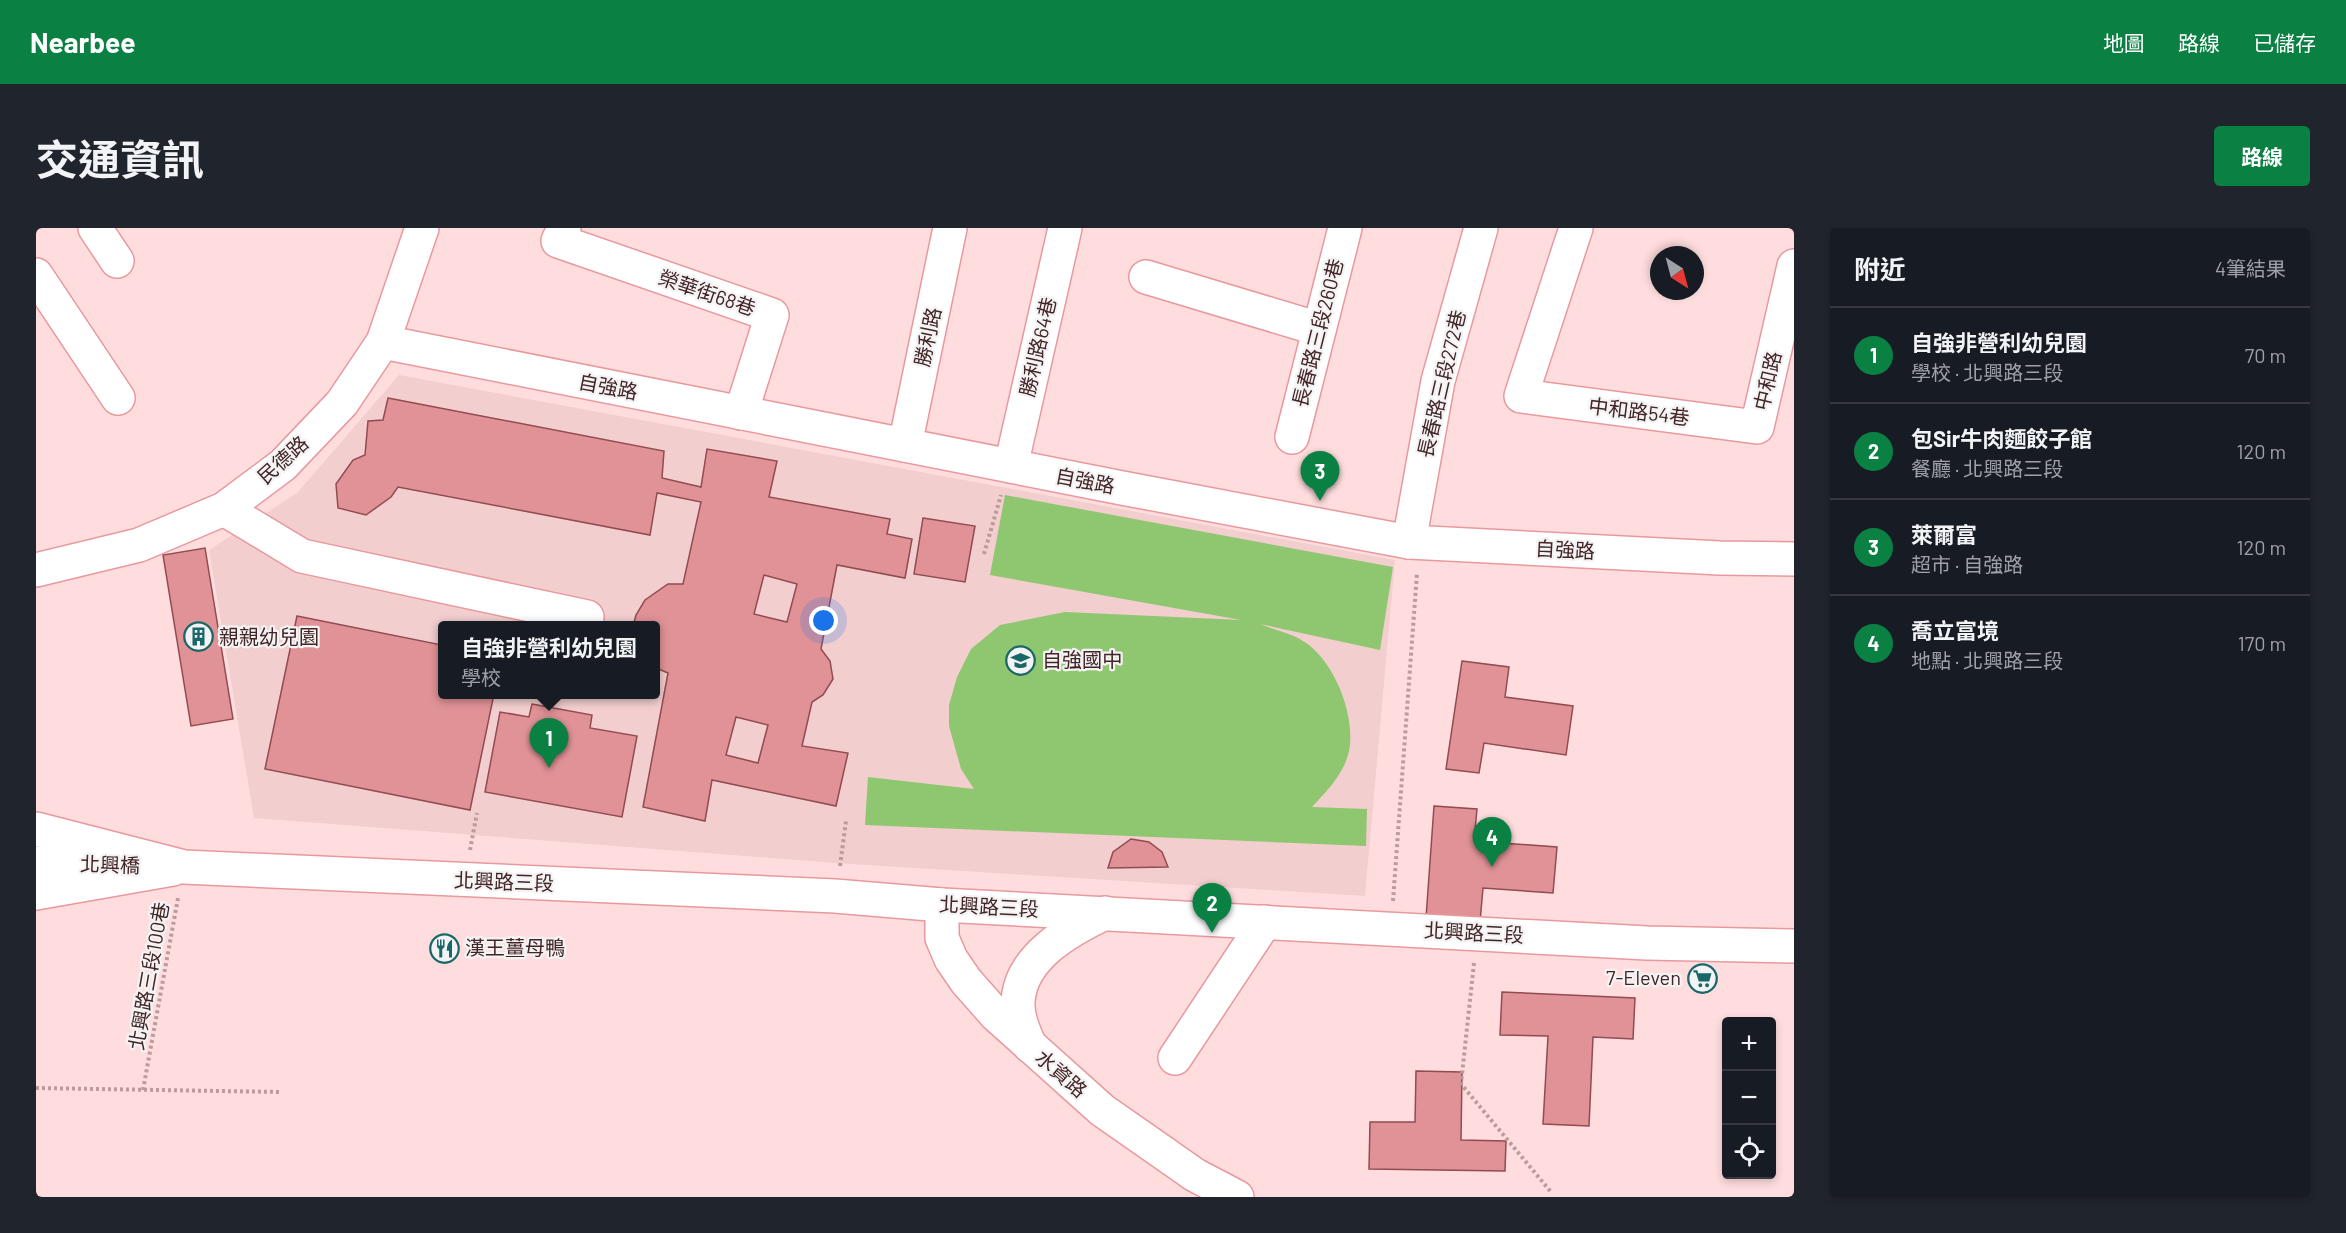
<!DOCTYPE html>
<html lang="zh-TW">
<head>
<meta charset="utf-8">
<style>
  :root { --surface:#171b24; --page:#20242c; --text:#f1f3f6; --muted:#9ea1a6; --line:#363941; --accent:#0b8043 }
  body { margin:0; font-family:Barlow,"Noto Sans TC",sans-serif; background:var(--page); color:var(--text) }
  .controls { position:absolute; right:18px; bottom:18px; display:grid; overflow:hidden; border-radius:6px; box-shadow:0 3px 9px #0003 }
  .controls button { width:54px; height:54px; display:grid; place-items:center; padding:0; border:0; border-bottom:2px solid var(--line); background:var(--surface); color:var(--text); font:30px sans-serif }
  .compass { position:absolute; left:1614px; top:18px; width:54px; height:54px; border-radius:50%; background:var(--surface); box-shadow:0 3px 9px #0003; rotate:144deg }
  .you { position:absolute; left:788px; top:393px; width:21px; height:21px; margin:-15px; border:4px solid #fff; border-radius:50%; background:#1a73e8; box-shadow:0 0 0 9px #1a73e833 }
  .badge { display:grid; place-items:center; width:39px; height:39px; border-radius:50%; background:var(--accent); color:#fff; font-size:20px; font-weight:700 }
  .pin { position:absolute; translate:-50% -50px; filter:drop-shadow(0 2px 3px #0008) }
  .pin::after { content:''; position:absolute; top:32px; width:21px; height:18px; background:inherit; clip-path:polygon(0 0,100% 0,50% 100%) }
  .popup { position:absolute; left:402px; top:393px; width:222px; height:78px; box-sizing:border-box; display:grid; place-content:center; border-radius:6px; background:var(--surface); filter:drop-shadow(0 2px 4px #0005); font-size:20px; white-space:nowrap; color:var(--muted) }
  .popup b { font-size:22px; color:var(--text) }
  .popup::after { content:''; position:absolute; left:50%; top:100%; margin-left:-12px; border:12px solid transparent; border-top-color:var(--surface) }
  .list { margin:0; padding:0; list-style:none }
  h2 { display:flex; justify-content:space-between; align-items:center; height:78px; margin:0; padding:0 24px; font-size:26px }
  h2 small { font-size:20px; font-weight:400; color:var(--muted) }
  .list li { display:grid; grid-template-columns:39px 1fr auto; gap:18px; align-items:center; box-sizing:border-box; height:96px; padding:0 24px; border-top:2px solid var(--line) }
  .list b { display:block; font-size:22px; white-space:nowrap }
  .list p { margin:0; font-size:20px; white-space:nowrap; color:var(--muted) }
  .list em { font-size:20px; font-style:normal; color:var(--muted) }
  .icon { flex:none; width:33px; height:33px; fill:none; stroke:currentColor; stroke-width:2; stroke-linecap:round; stroke-linejoin:round }
  .map { position:relative; flex:none; width:1758px; height:969px; overflow:hidden; border-radius:6px }
  header { display:flex; align-items:center; gap:36px; box-sizing:border-box; height:84px; padding:0 30px; background:var(--accent); color:#fff }
  header strong { font-size:28px }
  nav { display:flex; gap:33px; margin-inline-start:auto; font-size:21px }
  .intro { display:flex; align-items:center; justify-content:space-between; box-sizing:border-box; height:144px; padding:0 36px }
  h1 { margin:0; font-size:42px }
  .button { padding:15px 27px; border-radius:6px; background:var(--accent); color:#fff; font-size:21px; font-weight:700 }
  main { display:flex; gap:36px; padding:0 36px }
  aside { flex:1; background:var(--surface); border-radius:6px; box-shadow:0 3px 9px #0003 }
  .map>svg:first-child { display:block }
</style>
</head>
<body>
<header>
<strong>Nearbee</strong>
<nav><a>地圖</a><a>路線</a><a>已儲存</a></nav>
</header>
<div class="intro"><h1>交通資訊</h1><a class="button">路線</a></div>
<main>
<div class="map">
<svg width="1758" height="969" viewBox="0 0 1758 969">
  <rect width="100%" height="100%" fill="#ffddde"/>
  <!-- built -->
  <path fill="#f2cecf" fill-rule="evenodd" d="M363,147L1359,332L1329,668L799,635L218,590L173,322L261,265ZM406,398H620V466H406Z"/>
  <!-- green -->
  <path fill="#8ec770" d="M969,267L1357,339L1344,422L1224,396C1238,402 1254,405 1267,413C1299,432 1322,492 1312,527C1306,548 1290,564 1276,579L1331,581L1330,618L829,597L832,549L938,561L925,541L913,498V477L921,449L935,421L964,397L1029,384L1205,392L954,347Z"/>
  <!-- building -->
  <g fill="#e19297" stroke="#914b51" stroke-width="1.5" fill-rule="evenodd">
    <path d="M352,170L628,223L626,250L665,259L671,221L741,233L733,269L854,291L851,306L876,311L869,350L801,337L785,421L794,433L797,451L787,467L776,474L766,518L812,525L800,578L676,552L669,593L607,579L632,445L620,440V398H597L600,387L609,372L632,356H647L665,274L621,265L614,307L362,259L355,269L330,287L302,280L300,256L317,232L329,227L332,193L347,192ZM728,347L761,356L751,394L718,386ZM700,489L732,497L722,535L690,527Z"/>
    <polygon points="887,290 939,298 929,354 878,346"/>
    <polygon points="169,320 197,491 155,498 127,327"/>
    <polygon points="261,388 406,417 406,466 458,466 434,582 229,541"/>
    <polygon points="1426,433 1473,439 1469,469 1537,478 1530,527 1448,515 1443,545 1410,541"/>
    <polygon points="496,476 556,487 554,500 601,508 586,589 449,564 464,484 493,489"/>
    <polygon points="1398,578 1441,581 1438,613 1521,619 1517,665 1447,660 1444,694 1390,690"/>
    <polygon points="1095,611 1113,614 1126,624 1132,639 1072,640 1077,624"/>
    <polygon points="1466,764 1599,770 1597,811 1557,809 1553,898 1507,896 1512,808 1464,807"/>
    <polygon points="1380,843 1426,844 1425,912 1470,913 1469,943 1333,941 1334,894 1379,894"/>
  </g>
  <g fill="none" stroke-linecap="round" stroke-linejoin="round">
    <defs>
      <g id="minor">
        <polyline points="59,0 81,33"/>
        <polyline points="528,0 522,13 736,87 705,185"/>
        <polyline points="1540,0 1485,168 1721,199 1758,38"/>
        <polyline points="0,47 82,170"/>
        <polyline points="1110,49 1283,101"/>
        <polyline points="347,114 1086,260 1373,314 1684,330 1758,331"/>
        <polyline points="1256,209 1309,0"/>
        <polyline points="869,217 914,0"/>
        <polyline points="975,238 1029,0"/>
        <polyline points="188,281 266,328 551,389"/>
        <polyline points="1373,314 1402,153 1445,0"/>
        <polyline points="0,342 103,317 188,281 247,237 306,175 347,114 386,0"/>
        <polyline points="0,601 148,639 799,668 906,677 1611,715 1758,718"/>
        <polyline points="0,635 77,637"/>
        <polyline points="0,665 137,641"/>
        <polyline points="906,677 906,710 915,731 930,753 960,787 1066,882 1159,947 1201,969"/>
        <path d="M994,818C988,804 981,789 982,774C984,729 1033,702 1069,685"/>
        <polyline points="1139,830 1229,694"/>
      </g>
    </defs>
    <!-- minor casing -->
    <use href="#minor" stroke="#e8999e" stroke-width="36"/>
    <!-- path -->
    <g stroke="#bc9b9d" stroke-width="4" stroke-dasharray="3 3" stroke-linecap="butt">
      <polyline points="948,326 965,267"/>
      <polyline points="434,622 441,585"/>
      <polyline points="804,638 810,593"/>
      <polyline points="1357,673 1381,345"/>
      <polyline points="1438,735 1425,856 1515,964"/>
      <polyline points="0,860 245,864"/>
      <polyline points="107,862 142,670"/>
    </g>
    <!-- minor -->
    <use href="#minor" stroke="#fff" stroke-width="33"/>
  </g>
  <!-- icons -->
  <defs>
    <symbol id="building-ring" viewBox="-11 -11 22 22"><circle r="9.5" fill="#f3f3f3" stroke="#196768" stroke-width="1.5"/><path d="M-4-6H4V6H1V3H-1V6H-4ZM-2.5-4.3h1.7v1.8h-1.7ZM.8-4.3h1.7v1.8H.8ZM-2.5-1h1.7V.8h-1.7ZM.8-1h1.7V.8H.8Z" fill="#196768"/></symbol>
    <symbol id="school-ring" viewBox="-11 -11 22 22"><circle r="9.5" fill="#f3f3f3" stroke="#196768" stroke-width="1.5"/><path d="M0-5L7-2L0 1L-7-2ZM-4 1L0 2.5L4 1V4Q0 6-4 4Z" fill="#196768"/></symbol>
    <symbol id="restaurant-ring" viewBox="-11 -11 22 22"><circle r="9.5" fill="#f3f3f3" stroke="#196768" stroke-width="1.5"/><path d="M-5-6h1v4h1v-4h1v4h1v-4h1v5L-1.5 .5V6h-2V.5L-5-1ZM5-6V6H3V1.5H1.5Q1.5-4 5-6Z" fill="#196768"/></symbol>
    <symbol id="supermarket-ring" viewBox="-11 -11 22 22"><circle r="9.5" fill="#f3f3f3" stroke="#196768" stroke-width="1.5"/><path d="M-6-5.5h2.5l.6 2H6L4.5 2H-2.5L-4.4-4H-6ZM-1.5 3.2a1.3 1.3 0 1 0 .1 0ZM3 3.2a1.3 1.3 0 1 0 .1 0Z" fill="#196768"/></symbol>
  </defs>
  <g fill-rule="evenodd">
    <use href="#building-ring" x="146" y="392" width="33" height="33"/>
    <use href="#school-ring" x="968" y="416" width="33" height="33"/>
    <use href="#restaurant-ring" x="392" y="704" width="33" height="33"/>
    <use href="#supermarket-ring" x="1650" y="734" width="33" height="33"/>
  </g>
  <g text-anchor="middle" stroke-width="4.5" stroke-linejoin="round" paint-order="stroke">
    <!-- street labels -->
    <g font-size="20" fill="#442527" stroke="#f3f3f3">
      <text transform="translate(671 65) rotate(19)" y="7">榮華街68巷</text>
      <text transform="translate(1282 105) rotate(-76)" y="7">長春路三段260巷</text>
      <text transform="translate(892 109) rotate(-78)" y="7">勝利路</text>
      <text transform="translate(1002 119) rotate(-77)" y="7">勝利路64巷</text>
      <text transform="translate(1732 153) rotate(-77)" y="7">中和路</text>
      <text transform="translate(1406 156) rotate(-77)" y="7">長春路三段272巷</text>
      <text transform="translate(572 159) rotate(11)" y="7">自強路</text>
      <text transform="translate(1603 184) rotate(7)" y="7">中和路54巷</text>
      <text transform="translate(247 232) rotate(-42)" y="7">民德路</text>
      <text transform="translate(1049 253) rotate(11)" y="7">自強路</text>
      <text transform="translate(1529 322) rotate(3)" y="7">自強路</text>
      <text transform="translate(74 637) rotate(2)" y="7">北興橋</text>
      <text transform="translate(468 654) rotate(2)" y="7">北興路三段</text>
      <text transform="translate(953 679) rotate(3)" y="7">北興路三段</text>
      <text transform="translate(1438 705) rotate(3)" y="7">北興路三段</text>
      <text transform="translate(113 748) rotate(-80)" y="7">北興路三段100巷</text>
      <text transform="translate(1025 846) rotate(41)" y="7">水資路</text>
    </g>
    <!-- poi labels -->
    <g font-size="20" fill="#442527" stroke="#f3f3f3" text-anchor="start">
      <text x="183" y="416">親親幼兒園</text>
      <text x="1006" y="439">自強國中</text>
      <text x="429" y="727">漢王薑母鴨</text>
      <text x="1645" y="757" text-anchor="end">7-Eleven</text>
    </g>
  </g>
</svg>
<div class="controls">
<button>+</button>
<button>−</button>
<button><svg class="icon" aria-label="locate" viewBox="0 0 24 24"><circle cx="12" cy="12" r="6"/><path d="M12 2v4M12 18v4M2 12h4M18 12h4"/></svg></button>
</div>
<svg class="compass" viewBox="-18 -18 36 36"><path d="M0-13l5 13h-10z" fill="#e53935"/><path d="M0 13l5-13h-10z" fill="#9ea1a6"/></svg>
<div class="you"></div>
<div class="pin badge" style="left:513px;top:540px">1</div>
<div class="popup"><b>自強非營利幼兒園</b>學校</div>
<div class="pin badge" style="left:1176px;top:705px">2</div>
<div class="pin badge" style="left:1284px;top:273px">3</div>
<div class="pin badge" style="left:1456px;top:639px">4</div>
</div>
<aside>
<h2>附近<small>4筆結果</small></h2>
<ul class="list">
<li><span class="badge">1</span><div><b>自強非營利幼兒園</b><p>學校 · 北興路三段</p></div><em>70 m</em></li>
<li><span class="badge">2</span><div><b>包Sir牛肉麵餃子館</b><p>餐廳 · 北興路三段</p></div><em>120 m</em></li>
<li><span class="badge">3</span><div><b>萊爾富</b><p>超市 · 自強路</p></div><em>120 m</em></li>
<li><span class="badge">4</span><div><b>喬立富境</b><p>地點 · 北興路三段</p></div><em>170 m</em></li>
</ul>
</aside>
</main>
</body>
</html>
